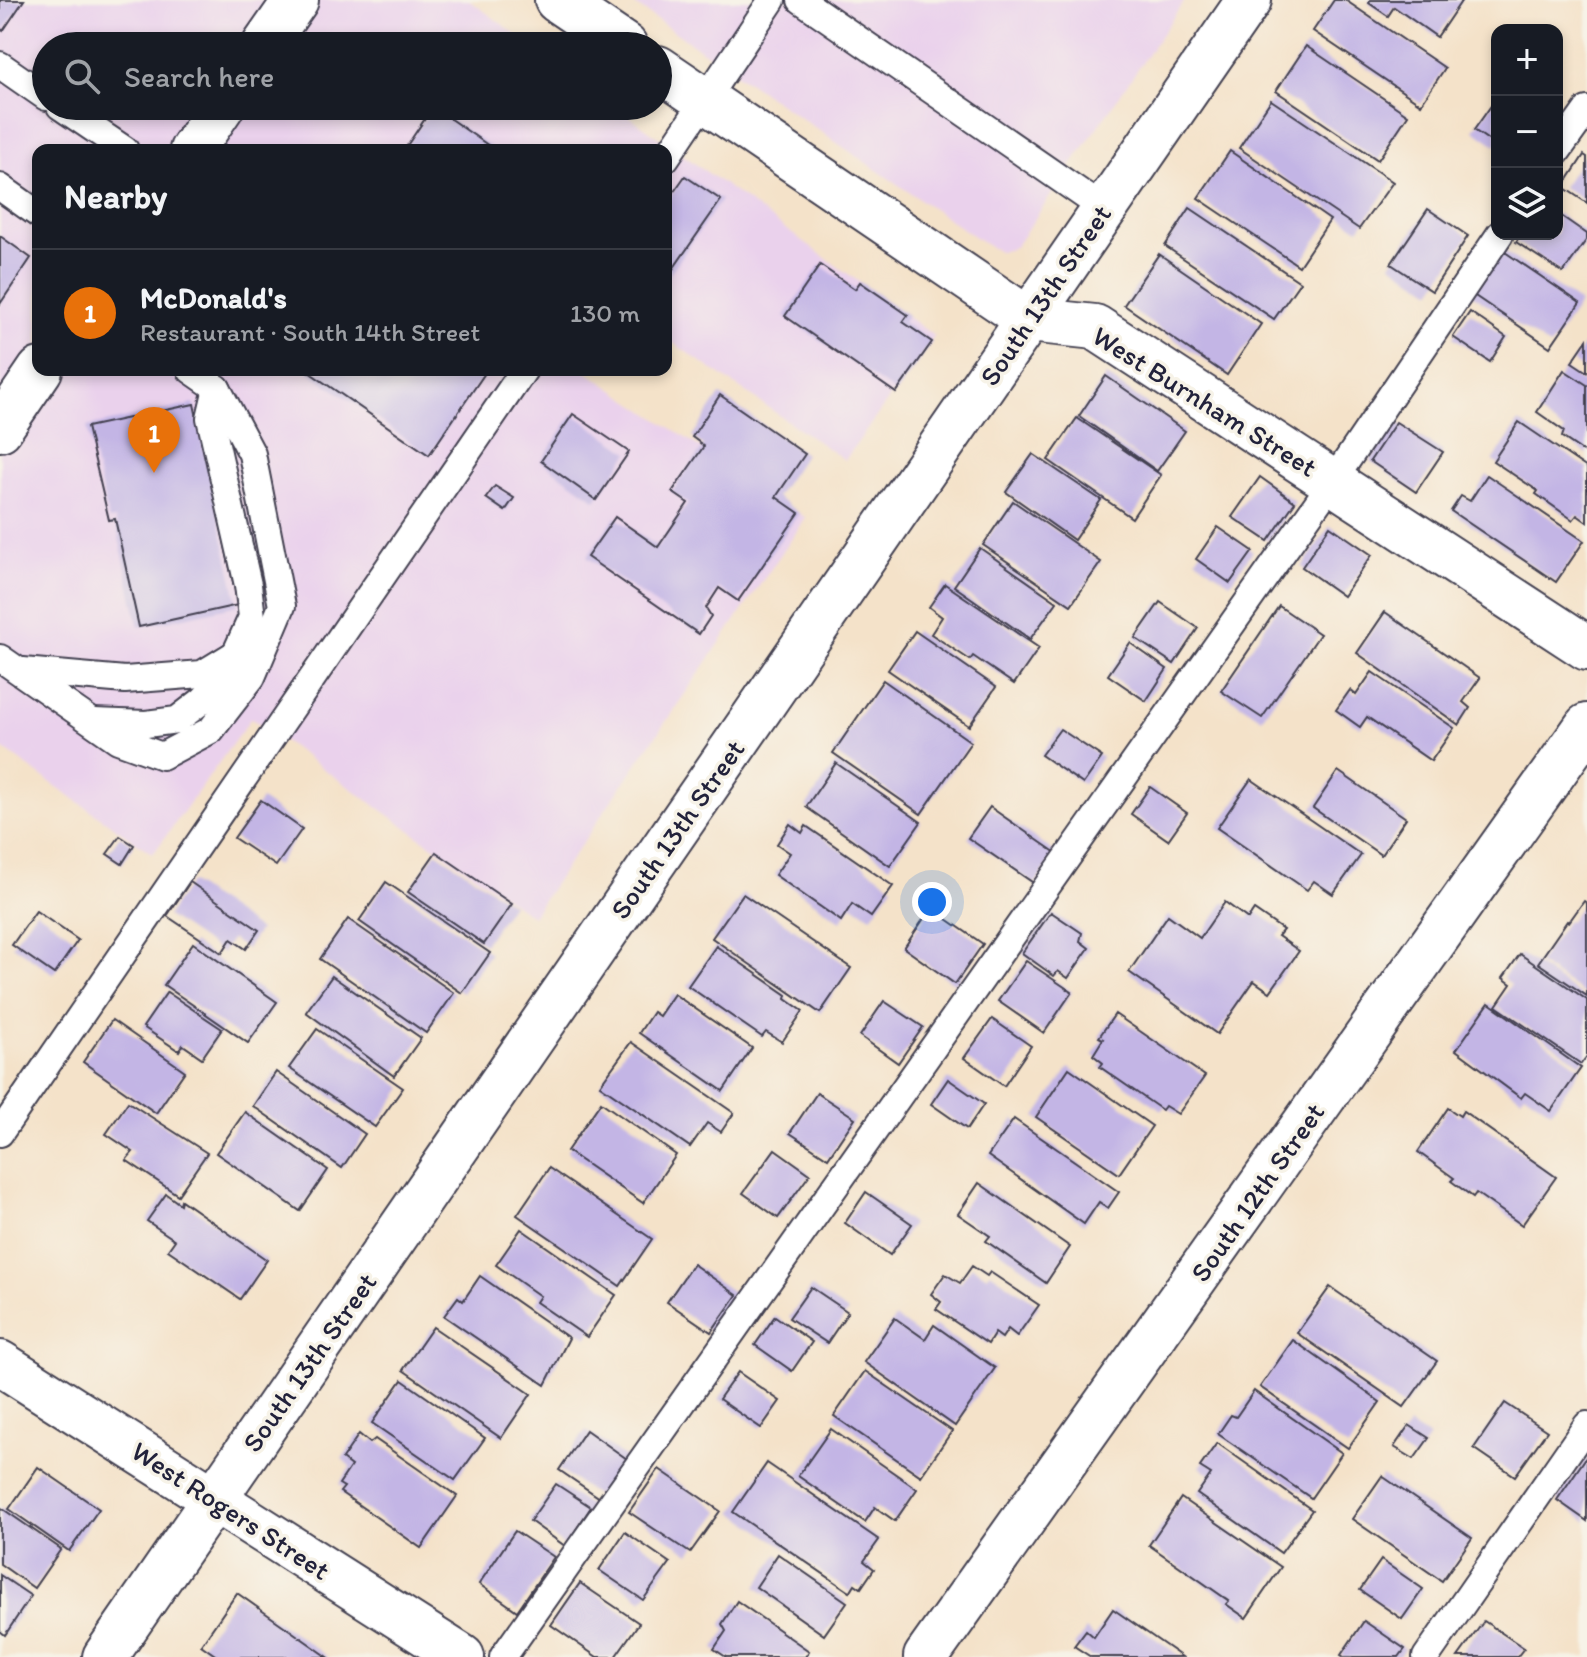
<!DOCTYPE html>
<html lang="en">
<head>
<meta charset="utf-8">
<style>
  :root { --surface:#171b24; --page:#242831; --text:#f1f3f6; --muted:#9ea1a6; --line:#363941; --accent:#1a73e8 }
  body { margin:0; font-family:Itim,sans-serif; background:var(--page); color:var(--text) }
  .controls { position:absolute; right:24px; top:24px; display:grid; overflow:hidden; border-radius:16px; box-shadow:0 4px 12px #0003 }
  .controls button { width:72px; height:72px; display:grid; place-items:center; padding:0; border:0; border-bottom:2px solid var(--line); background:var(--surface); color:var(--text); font:40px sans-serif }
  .you { position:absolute; left:932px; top:902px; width:28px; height:28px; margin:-20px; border:6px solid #fff; border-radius:50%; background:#1a73e8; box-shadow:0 0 0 12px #1a73e833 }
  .badge { display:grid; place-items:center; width:52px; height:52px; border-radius:50%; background:var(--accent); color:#fff; font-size:26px; font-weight:700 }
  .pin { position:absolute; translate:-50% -66px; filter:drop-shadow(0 2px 4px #0008) }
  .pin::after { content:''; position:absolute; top:42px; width:28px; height:24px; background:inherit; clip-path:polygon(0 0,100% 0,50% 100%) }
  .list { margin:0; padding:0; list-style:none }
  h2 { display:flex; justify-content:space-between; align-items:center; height:104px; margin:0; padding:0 32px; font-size:34px }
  h2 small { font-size:26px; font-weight:400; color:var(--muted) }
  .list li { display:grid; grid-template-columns:52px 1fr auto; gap:24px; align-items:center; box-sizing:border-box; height:128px; padding:0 32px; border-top:2px solid var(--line) }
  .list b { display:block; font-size:30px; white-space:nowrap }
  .list p { margin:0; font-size:26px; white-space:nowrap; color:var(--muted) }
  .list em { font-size:26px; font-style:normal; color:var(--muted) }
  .icon { flex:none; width:44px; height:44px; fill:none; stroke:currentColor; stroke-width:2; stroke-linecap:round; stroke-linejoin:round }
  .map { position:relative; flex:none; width:1587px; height:1657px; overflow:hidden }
  .search { position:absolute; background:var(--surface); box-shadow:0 4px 12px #0003; left:32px; top:32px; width:640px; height:88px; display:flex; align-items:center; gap:20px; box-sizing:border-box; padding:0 28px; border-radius:44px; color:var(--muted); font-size:30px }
  .panel { position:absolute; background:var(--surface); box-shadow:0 4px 12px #0003; left:32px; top:144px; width:640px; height:232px; border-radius:16px }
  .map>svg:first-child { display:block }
</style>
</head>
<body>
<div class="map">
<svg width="1587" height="1657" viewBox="0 0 1587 1657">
  <rect width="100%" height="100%" fill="#f7f3e8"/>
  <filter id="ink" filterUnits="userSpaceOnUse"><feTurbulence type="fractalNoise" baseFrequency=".0125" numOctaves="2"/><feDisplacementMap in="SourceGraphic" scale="16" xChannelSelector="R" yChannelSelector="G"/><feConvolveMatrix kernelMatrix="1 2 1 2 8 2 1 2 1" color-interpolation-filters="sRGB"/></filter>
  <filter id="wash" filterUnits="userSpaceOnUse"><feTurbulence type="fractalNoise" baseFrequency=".006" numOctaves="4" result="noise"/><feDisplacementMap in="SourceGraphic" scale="32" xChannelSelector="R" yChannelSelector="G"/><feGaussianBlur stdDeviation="1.8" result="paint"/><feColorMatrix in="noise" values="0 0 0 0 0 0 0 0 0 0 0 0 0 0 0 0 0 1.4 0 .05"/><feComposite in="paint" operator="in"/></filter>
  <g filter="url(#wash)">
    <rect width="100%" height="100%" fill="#f4e2c9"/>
    <!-- built -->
    <g fill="#ead1ec">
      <polygon points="0,0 469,0 532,46 46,46 46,106 615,106 934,336 845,460 666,338 666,150 38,150 38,370 584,370 806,518 532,916 251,718 153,854 0,747"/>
      <polygon points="628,0 1185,0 1016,246 1008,250 999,251 988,246"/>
    </g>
    <g id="blocks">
      <!-- building -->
      <g fill="#c3b5e5">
        <polygon points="0,0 24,0 3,31 0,28"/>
        <polygon points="1334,0 1345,0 1445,68 1421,104 1313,31"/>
        <polygon points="1370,0 1462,0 1437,37 1394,7 1388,16 1369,3"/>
        <polygon points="1306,46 1408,115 1378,160 1276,91"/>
        <polygon points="1271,100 1393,182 1359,229 1239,148"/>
        <polygon points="1493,103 1497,106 1497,146 1474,130"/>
        <polygon points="433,107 495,150 404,150"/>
        <polygon points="1230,151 1330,220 1299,266 1198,198"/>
        <polygon points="1584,155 1587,157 1587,203 1563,187"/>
        <polygon points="685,176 721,200 666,279 666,203"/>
        <polygon points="1190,208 1300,282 1274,319 1165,246"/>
        <polygon points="1428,209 1468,236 1432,291 1391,264"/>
        <polygon points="1557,213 1587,234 1587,239 1563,273 1516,242 1521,234 1557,234"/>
        <polygon points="0,236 31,258 0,304"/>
        <polygon points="1502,250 1580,303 1550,347 1472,294"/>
        <polygon points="1159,254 1261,324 1227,375 1124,305"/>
        <polygon points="820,265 855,289 860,282 908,315 903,322 932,342 896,393 785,316"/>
        <polygon points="1470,312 1506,337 1490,362 1453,337"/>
        <polygon points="1587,340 1587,372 1572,362"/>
        <polygon points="306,370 487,370 429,455"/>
        <polygon points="1564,370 1587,385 1587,454 1562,437 1564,431 1537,412"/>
        <polygon points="1106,376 1185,431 1157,471 1079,416"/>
        <polygon points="720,395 805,454 776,497 799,513 738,601 719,588 706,608 711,616 699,634 587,557 615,517 658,547 688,503 672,492 704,446 692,437"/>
        <polygon points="194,404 238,605 139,627 115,519 109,520 87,427"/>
        <polygon points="573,414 629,452 596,500 541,461"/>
        <polygon points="1077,418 1161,475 1132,518 1048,460"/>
        <polygon points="1396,422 1443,452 1416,492 1370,461"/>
        <polygon points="1519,422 1587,468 1587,522 1577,515 1573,520 1536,494 1538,491 1493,461"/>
        <polygon points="1033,454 1101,500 1074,540 1006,492"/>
        <polygon points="1487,475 1584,541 1556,582 1451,511 1461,496 1470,501"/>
        <polygon points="1260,477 1295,502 1268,541 1232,517"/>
        <polygon points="495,486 514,498 505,511 486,498"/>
        <polygon points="1013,501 1101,562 1071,605 983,545"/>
        <polygon points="1330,526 1372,555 1343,596 1302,567"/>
        <polygon points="1218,527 1253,551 1230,583 1196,559"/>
        <polygon points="980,548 1057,602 1030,639 954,586"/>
        <polygon points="945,584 1039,648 1014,684 973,656 970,660 931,634 942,617 929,607"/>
        <polygon points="1160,602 1198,628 1174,664 1135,638"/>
        <polygon points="1279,606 1320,634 1262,718 1221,691"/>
        <polygon points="1385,612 1480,678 1463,702 1470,708 1459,725 1357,653"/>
        <polygon points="915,631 996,687 969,726 888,670"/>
        <polygon points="1130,643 1167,669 1146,701 1108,675"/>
        <polygon points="1372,672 1454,728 1431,761 1367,717 1360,727 1336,710 1350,690 1356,695"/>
        <polygon points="883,680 971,742 921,814 833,753"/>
        <polygon points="1060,729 1102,757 1083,784 1041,755"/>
        <polygon points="836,763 921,822 890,866 806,807"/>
        <polygon points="1338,771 1406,818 1381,855 1313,808"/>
        <polygon points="1251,779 1361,855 1333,894 1314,881 1307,890 1217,828"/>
        <polygon points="1150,787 1187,813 1168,840 1131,814"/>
        <polygon points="261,800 302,829 276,866 234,838"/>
        <polygon points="990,807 1056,853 1035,884 968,838"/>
        <polygon points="790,824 802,833 806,826 893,886 871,917 852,904 841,921 775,875 790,853 777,844"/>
        <polygon points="120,836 134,845 122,864 107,854"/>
        <polygon points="436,852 512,904 484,944 408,892"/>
        <polygon points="190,882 259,930 246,949 231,939 222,953 167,916"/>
        <polygon points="386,882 490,953 462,993 359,921"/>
        <polygon points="743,894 851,968 820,1013 712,938"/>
        <polygon points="1584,901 1587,903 1587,996 1538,963 1567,921 1569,922"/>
        <polygon points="1225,902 1248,919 1254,910 1283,930 1278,936 1299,951 1270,992 1254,981 1217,1034 1129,972 1168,915 1200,938"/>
        <polygon points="931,908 983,944 955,984 904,948"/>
        <polygon points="36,911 78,940 54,974 12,945"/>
        <polygon points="1051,912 1082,933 1080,941 1089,948 1068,978 1058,971 1054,976 1022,953"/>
        <polygon points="348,919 454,993 426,1033 320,959"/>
        <polygon points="193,943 277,1002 248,1043 164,985"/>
        <polygon points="716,946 787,995 786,999 803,1011 782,1042 766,1032 762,1037 688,986"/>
        <polygon points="1520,954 1587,1000 1587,1056 1581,1064 1496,1006 1511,984 1503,978"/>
        <polygon points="1026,961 1072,992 1044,1033 998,1001"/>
        <polygon points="332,976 421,1038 394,1076 306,1012"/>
        <polygon points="167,992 222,1029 202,1058 183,1045 179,1051 143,1027"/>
        <polygon points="674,994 752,1048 723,1091 639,1033 653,1012 659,1016"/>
        <polygon points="884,1001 923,1027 898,1063 860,1036"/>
        <polygon points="1489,1003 1581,1068 1551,1111 1525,1093 1521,1098 1456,1050"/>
        <polygon points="1115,1014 1205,1076 1178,1114 1165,1106 1162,1110 1100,1067 1103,1063 1093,1055 1103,1039 1099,1037"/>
        <polygon points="992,1019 1031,1046 1004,1086 964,1058"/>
        <polygon points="112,1020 185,1071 156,1113 83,1062"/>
        <polygon points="317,1029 403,1088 375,1127 289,1068"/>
        <polygon points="631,1042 734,1113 721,1132 707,1123 690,1147 600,1085"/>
        <polygon points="1069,1068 1152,1126 1119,1174 1036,1117"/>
        <polygon points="276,1072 365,1134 342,1168 253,1106"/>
        <polygon points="948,1079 984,1104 967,1129 931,1104"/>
        <polygon points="817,1093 855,1118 828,1158 790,1133"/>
        <polygon points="128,1102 207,1153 178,1195 126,1160 133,1152 106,1134"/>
        <polygon points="601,1102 676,1155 643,1203 567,1151"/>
        <polygon points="1448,1108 1460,1116 1463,1111 1556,1177 1522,1225 1476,1193 1473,1197 1451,1181 1454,1178 1418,1152"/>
        <polygon points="245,1112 328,1170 300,1211 216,1153"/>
        <polygon points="1014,1119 1119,1192 1108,1208 1099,1202 1084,1224 988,1156"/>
        <polygon points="775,1149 810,1174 778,1218 743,1193"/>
        <polygon points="549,1168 652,1239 620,1286 517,1215"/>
        <polygon points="979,1183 1070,1247 1046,1283 986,1241 990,1236 958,1214"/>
        <polygon points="866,1192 912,1224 890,1255 845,1223"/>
        <polygon points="166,1194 180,1204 181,1200 267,1260 240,1299 168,1250 175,1240 147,1221"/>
        <polygon points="521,1229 616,1295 587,1337 536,1302 540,1296 496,1265"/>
        <polygon points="693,1264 737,1295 711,1332 667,1302"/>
        <polygon points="972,1266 987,1276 990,1272 1039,1305 1017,1336 1008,1329 1002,1338 995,1333 988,1344 936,1309 941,1302 931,1294 945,1274 960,1283"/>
        <polygon points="480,1276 569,1338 545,1385 444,1316 458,1297 463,1301"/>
        <polygon points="811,1287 848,1312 827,1343 789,1318"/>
        <polygon points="1330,1287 1437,1361 1404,1407 1297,1333"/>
        <polygon points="775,1316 812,1342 792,1371 755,1345"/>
        <polygon points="895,1318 925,1339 934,1325 995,1368 955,1426 864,1362"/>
        <polygon points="433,1327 531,1394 501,1438 403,1370"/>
        <polygon points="1293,1340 1380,1402 1348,1448 1260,1387"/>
        <polygon points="865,1371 952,1431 921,1476 834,1416"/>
        <polygon points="738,1372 780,1401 761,1428 719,1399"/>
        <polygon points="402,1380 485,1438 455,1480 372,1423"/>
        <polygon points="1254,1391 1342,1453 1311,1498 1218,1434 1231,1415 1236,1417"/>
        <polygon points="1505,1403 1547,1431 1515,1476 1474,1448"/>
        <polygon points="1409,1425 1429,1438 1414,1459 1394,1447"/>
        <polygon points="831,1429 917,1489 895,1521 875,1507 865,1522 798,1476"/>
        <polygon points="586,1430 627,1459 600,1498 559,1470"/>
        <polygon points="359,1434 370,1443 375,1439 457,1496 421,1548 340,1492 344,1487 339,1484 351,1466 342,1459"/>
        <polygon points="1217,1443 1312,1510 1281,1553 1197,1494 1211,1474 1200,1467"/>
        <polygon points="1587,1456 1587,1521 1557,1500"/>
        <polygon points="767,1463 879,1540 864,1561 874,1569 861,1588 855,1584 850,1592 733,1512"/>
        <polygon points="38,1467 99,1509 69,1551 9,1509"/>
        <polygon points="659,1469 720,1511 690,1553 629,1512"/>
        <polygon points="1382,1476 1472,1538 1442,1581 1352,1519"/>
        <polygon points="556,1484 591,1507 565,1546 530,1521"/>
        <polygon points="1181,1498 1281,1567 1246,1618 1226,1604 1229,1601 1149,1545"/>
        <polygon points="0,1507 61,1549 34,1588 0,1564"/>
        <polygon points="515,1531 554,1557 517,1611 479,1584"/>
        <polygon points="625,1532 670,1563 643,1600 599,1570"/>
        <polygon points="778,1554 847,1602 824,1635 756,1587"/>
        <polygon points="1381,1560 1423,1589 1402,1619 1360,1590"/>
        <polygon points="0,1575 31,1596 5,1635 0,1631"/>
        <polygon points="580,1583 639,1623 615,1657 597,1657 551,1625"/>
        <polygon points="237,1593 328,1657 218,1657 201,1645"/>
        <polygon points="737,1601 809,1651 805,1657 726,1657 714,1649 726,1631 722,1624"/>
        <polygon points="1113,1609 1182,1657 1091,1657 1074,1646 1086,1630 1094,1637"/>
        <polygon points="1364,1621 1405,1649 1399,1657 1344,1657 1341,1655"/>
        <polygon points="1484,1621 1524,1648 1517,1657 1458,1657"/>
      </g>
    </g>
  </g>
  <g filter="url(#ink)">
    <use href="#blocks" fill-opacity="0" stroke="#423f50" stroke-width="2"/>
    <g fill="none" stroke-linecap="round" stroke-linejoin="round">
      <defs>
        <g id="service">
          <polyline points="801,0 1104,209"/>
          <polyline points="0,65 46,97"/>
          <polyline points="60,106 125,150"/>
          <polyline points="1557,152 1587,110"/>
          <polyline points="666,158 772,0"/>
          <polyline points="0,187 38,214"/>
          <polyline points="0,658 118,740 162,756 211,730 252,677 282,606 252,454 217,388 191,370"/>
          <polyline points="23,671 125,680 202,674 233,655"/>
          <polyline points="94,722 146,724 177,720 203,700 225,677 252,617 248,585 210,418 217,388"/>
          <polyline points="0,1133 524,370"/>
          <polyline points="503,1657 1333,481 1500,234"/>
          <polyline points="1426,1657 1587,1425"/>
        </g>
        <g id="minor">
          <polyline points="264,46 296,0"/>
          <polyline points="192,150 222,106"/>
          <polyline points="1029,320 1095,327 1587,648"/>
          <polyline points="0,429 40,370"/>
          <polyline points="0,1363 462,1657"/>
          <polyline points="926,1657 1587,726"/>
        </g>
        <g id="tertiary">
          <polyline points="557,0 625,46"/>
          <polyline points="658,68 1029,320"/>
          <polyline points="105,1657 1249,0"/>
        </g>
      </defs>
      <!-- service casing -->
      <use href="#service" stroke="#423f50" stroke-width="30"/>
      <!-- minor casing -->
      <use href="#minor" stroke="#423f50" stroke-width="48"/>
      <!-- tertiary casing -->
      <use href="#tertiary" stroke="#423f50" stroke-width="48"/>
      <!-- service -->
      <use href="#service" stroke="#fff" stroke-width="26"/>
      <!-- minor -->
      <use href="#minor" stroke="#fff" stroke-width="44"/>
      <!-- tertiary -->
      <use href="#tertiary" stroke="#fff" stroke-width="44"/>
    </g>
  </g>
  <g text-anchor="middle" stroke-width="7" stroke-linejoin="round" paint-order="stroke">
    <!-- street labels -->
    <g font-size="28" fill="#22223b" stroke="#f7f3e8">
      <text transform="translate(1045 295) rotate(-56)" y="10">South 13th Street</text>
      <text transform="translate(1205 401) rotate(32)" y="10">West Burnham Street</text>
      <text transform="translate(677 829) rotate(-55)" y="10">South 13th Street</text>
      <text transform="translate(1257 1192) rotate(-55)" y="10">South 12th Street</text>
      <text transform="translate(309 1362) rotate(-55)" y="10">South 13th Street</text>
      <text transform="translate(231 1510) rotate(33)" y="10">West Rogers Street</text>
    </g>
  </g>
</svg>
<div class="controls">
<button>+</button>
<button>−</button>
<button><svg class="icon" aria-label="layers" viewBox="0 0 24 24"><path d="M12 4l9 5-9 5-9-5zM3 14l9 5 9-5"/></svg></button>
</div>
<div class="you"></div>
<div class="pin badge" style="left:154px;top:473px;background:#e8710a">1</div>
<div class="search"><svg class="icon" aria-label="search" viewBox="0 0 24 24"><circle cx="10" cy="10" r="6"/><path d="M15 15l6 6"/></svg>Search here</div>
<section class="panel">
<h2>Nearby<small></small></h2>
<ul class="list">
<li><span class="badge" style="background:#e8710a">1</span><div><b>McDonald's</b><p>Restaurant · South 14th Street</p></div><em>130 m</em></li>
</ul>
</section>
</div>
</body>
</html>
